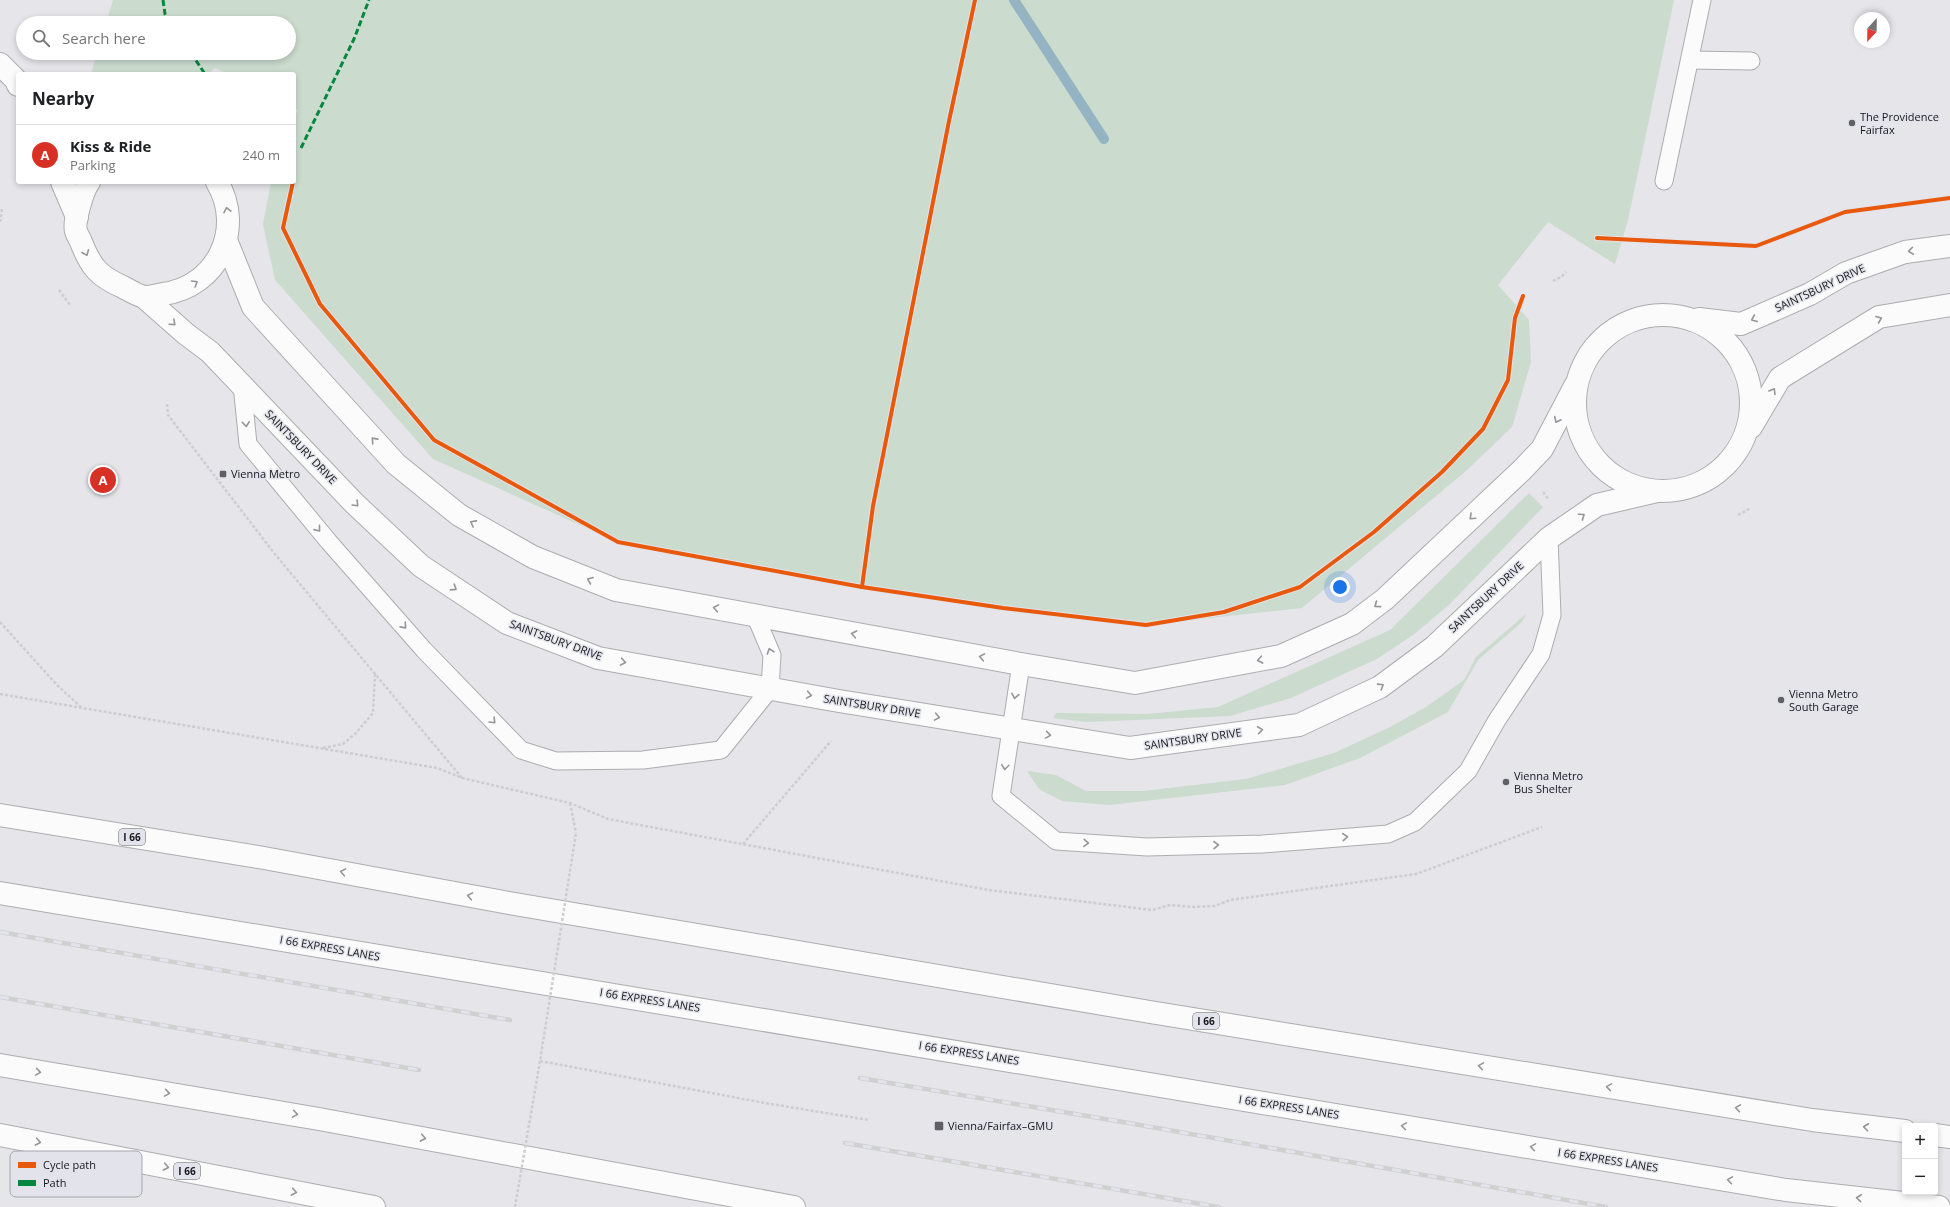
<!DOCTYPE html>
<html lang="en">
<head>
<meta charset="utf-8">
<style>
  :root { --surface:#fff; --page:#f2f2f2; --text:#202124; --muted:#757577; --line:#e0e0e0; --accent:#d93025 }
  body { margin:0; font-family:"Open Sans",sans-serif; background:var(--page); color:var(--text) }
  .controls { position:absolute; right:12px; bottom:12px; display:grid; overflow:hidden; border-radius:4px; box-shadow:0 2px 6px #0003 }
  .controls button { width:36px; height:36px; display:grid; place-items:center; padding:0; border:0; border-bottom:1px solid var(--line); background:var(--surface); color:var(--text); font:20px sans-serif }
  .compass { position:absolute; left:1854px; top:12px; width:36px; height:36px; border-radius:50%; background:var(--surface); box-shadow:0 2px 6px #0003; rotate:202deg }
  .you { position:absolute; left:1340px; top:587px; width:14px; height:14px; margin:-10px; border:3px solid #fff; border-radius:50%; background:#1a73e8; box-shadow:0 0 0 6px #1a73e833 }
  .badge { display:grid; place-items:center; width:26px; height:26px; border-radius:50%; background:var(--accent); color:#fff; font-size:13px; font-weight:700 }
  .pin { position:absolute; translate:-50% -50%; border:2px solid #fff; box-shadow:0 1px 4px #0006 }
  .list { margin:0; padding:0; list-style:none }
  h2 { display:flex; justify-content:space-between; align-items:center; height:52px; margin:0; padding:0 16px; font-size:17px }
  h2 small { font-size:13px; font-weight:400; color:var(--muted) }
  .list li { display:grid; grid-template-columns:26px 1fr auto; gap:12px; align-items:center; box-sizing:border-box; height:60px; padding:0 16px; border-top:1px solid var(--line) }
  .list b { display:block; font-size:15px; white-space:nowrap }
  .list p { margin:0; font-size:13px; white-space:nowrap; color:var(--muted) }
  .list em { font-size:13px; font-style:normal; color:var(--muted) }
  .icon { flex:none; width:22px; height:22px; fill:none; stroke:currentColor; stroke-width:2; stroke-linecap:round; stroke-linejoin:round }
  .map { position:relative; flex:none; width:1950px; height:1207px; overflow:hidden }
  .search { position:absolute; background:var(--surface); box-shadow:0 2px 6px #0003; left:16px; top:16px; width:280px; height:44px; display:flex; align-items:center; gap:10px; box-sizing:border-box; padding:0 14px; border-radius:22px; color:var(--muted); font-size:15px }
  .panel { position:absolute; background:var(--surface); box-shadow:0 2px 6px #0003; left:16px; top:72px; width:280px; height:112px; border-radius:4px }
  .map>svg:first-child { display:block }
</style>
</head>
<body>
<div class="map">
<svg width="1950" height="1207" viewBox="0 0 1950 1207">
  <rect width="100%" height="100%" fill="#e5e5ea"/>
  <!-- green -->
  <g fill="#cbdbce">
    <polygon points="113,0 1674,0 1628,220 1615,264 1548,222 1498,285 1529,320 1531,362 1512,427 1466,471 1302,608 1146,625 1003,608 862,587 618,542 433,459 275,280 263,224 271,182 294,182 294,117 298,110 294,108 294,74 228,74 215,68 208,74 91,74 97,53 289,53 289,23 106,23"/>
    <polygon points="1529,493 1543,507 1450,604 1413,635 1377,659 1291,698 1230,716 1086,722 1053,718 1056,713 1148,714 1218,707 1390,630"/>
    <polygon points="1526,614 1522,622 1478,660 1448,712 1360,758 1285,785 1110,805 1062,801 1039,789 1027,771 1056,775 1086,791 1143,791 1246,779 1334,753 1390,727 1426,707 1464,680 1476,657"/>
  </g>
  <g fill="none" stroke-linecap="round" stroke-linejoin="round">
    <!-- stream -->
    <polyline stroke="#94b4c3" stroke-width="10" points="1014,0 1104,139"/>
    <defs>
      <g id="lane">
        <polyline points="1690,60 1751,61"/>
        <polyline points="1664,181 1702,0"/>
        <polyline points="242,385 248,444 329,542 424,650 521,750 556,761 643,760 721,750 770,689 772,655 755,615"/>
        <polyline points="1021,664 1001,796 1056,841 1147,847 1263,844 1388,834 1415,822 1468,771 1497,720 1541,654 1552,615 1549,538"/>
      </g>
      <g id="secondary">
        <polyline points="0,64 16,80 18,85"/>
        <polyline points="62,182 77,217"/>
        <path d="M89,182C83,190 73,222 76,231C77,235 80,239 81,242C91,267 98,276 123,287C129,290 138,296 145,297C150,297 157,295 163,294C217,287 245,229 217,182"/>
        <polyline points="226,240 253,307 396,464 459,515 533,557 616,590 1021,664 1135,683 1281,656 1352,624 1385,599 1522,470 1542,449 1575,386"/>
        <polyline points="144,297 186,334 210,352 355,504 421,566 507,623 598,658 839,701 1130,748 1299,725 1380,687 1434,647 1549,538 1597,505 1657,491"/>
        <circle cx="1663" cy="403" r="88"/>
        <polyline points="1699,319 1741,324 1810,294 1846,273 1905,252 1950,246"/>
        <polyline points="1751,427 1780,378 1879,317 1950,305"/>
      </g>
      <g id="highway">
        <polyline points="0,815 264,858 509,903 1150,1012 1812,1120 1905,1131"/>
        <polyline points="0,893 1786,1190 1939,1207"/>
        <polyline points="0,1065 319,1119 794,1207"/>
        <polyline points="0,1135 374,1207"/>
        <polyline points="1935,1135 1950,1137"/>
      </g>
    </defs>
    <!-- lane casing -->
    <use href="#lane" stroke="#adadb0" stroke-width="19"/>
    <!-- secondary casing -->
    <use href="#secondary" stroke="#adadb0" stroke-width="24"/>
    <!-- highway casing -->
    <use href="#highway" stroke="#adadb0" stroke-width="24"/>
    <!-- path -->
    <g stroke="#ceced0" stroke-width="2.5" stroke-dasharray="3 2" stroke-linecap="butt">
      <polyline points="0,222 2,209"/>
      <polyline points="1553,281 1561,277 1566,272"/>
      <polyline points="59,290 70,305"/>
      <polyline points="167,404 168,415 274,553 462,778"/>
      <polyline points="1543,492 1549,500"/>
      <polyline points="1738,515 1751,508"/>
      <polyline points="0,622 57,685 82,708"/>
      <polyline points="0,694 437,768 462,778 570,803 608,819 989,890 1152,910 1170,905 1194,907 1215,906 1230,900 1416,874 1542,827"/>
      <polyline points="323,748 343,744 356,733 373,713 375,674"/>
      <polyline points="570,803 576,833"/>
      <polyline points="743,844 831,741"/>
      <polyline points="540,1061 765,1103 869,1120"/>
    </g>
    <!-- lane -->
    <use href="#lane" stroke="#fbfbfc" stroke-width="17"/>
    <!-- secondary -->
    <use href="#secondary" stroke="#fbfbfc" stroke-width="22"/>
    <!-- highway -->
    <use href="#highway" stroke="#fbfbfc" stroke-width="22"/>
    <defs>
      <g id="rail">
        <polyline points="0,932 510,1020"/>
        <polyline points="0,997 419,1070"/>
        <polyline points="860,1078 1117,1121 1606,1207"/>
        <polyline points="845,1143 1219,1207"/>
      </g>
    </defs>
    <!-- rail casing -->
    <use href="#rail" stroke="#d0d0d0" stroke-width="4.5"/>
    <!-- rail -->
    <use href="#rail" stroke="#e3e3ec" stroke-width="3" stroke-dasharray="9" stroke-linecap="butt"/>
    <!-- path-bridge -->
    <polyline stroke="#ceced0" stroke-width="2.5" stroke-dasharray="3 2" stroke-linecap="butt" points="515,1207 540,1061 576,833"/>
    <!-- quiet -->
    <g stroke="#00873e" stroke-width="3" stroke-dasharray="6 3" stroke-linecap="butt">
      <polyline points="163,0 165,14 171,23"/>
      <polyline points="191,53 205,74"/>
      <polyline points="301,148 354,39 369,0"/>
    </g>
    <defs>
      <g id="cycleway">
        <polyline points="293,182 283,228 320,304 434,440 618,542 862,587 1003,608 1146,625 1224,612 1300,587 1374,532 1442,472 1483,429 1508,380 1515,318 1523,296"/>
        <polyline points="1597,238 1756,246 1845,212 1950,198"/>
        <polyline points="862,587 873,506 949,121 975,0"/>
      </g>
    </defs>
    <!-- cycleway casing -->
    <use href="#cycleway" stroke="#e3e3ec" stroke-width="6"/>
    <!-- cycleway -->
    <use href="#cycleway" stroke="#e8590c" stroke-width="4"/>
  </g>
  <!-- one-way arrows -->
  <defs><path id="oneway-chevron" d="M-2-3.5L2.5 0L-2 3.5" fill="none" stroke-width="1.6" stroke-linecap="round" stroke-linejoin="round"/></defs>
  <g stroke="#959497">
    <use href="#oneway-chevron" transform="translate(227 210) rotate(-102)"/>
    <use href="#oneway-chevron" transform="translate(1911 251) rotate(172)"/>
    <use href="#oneway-chevron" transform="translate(86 253) rotate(68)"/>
    <use href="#oneway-chevron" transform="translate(195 283) rotate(-31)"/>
    <use href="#oneway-chevron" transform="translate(1754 319) rotate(157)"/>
    <use href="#oneway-chevron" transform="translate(1879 319) rotate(-22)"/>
    <use href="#oneway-chevron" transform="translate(173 323) rotate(42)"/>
    <use href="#oneway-chevron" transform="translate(1773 391) rotate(-59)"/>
    <use href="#oneway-chevron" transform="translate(1557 420) rotate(117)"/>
    <use href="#oneway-chevron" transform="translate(246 424) rotate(84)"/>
    <use href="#oneway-chevron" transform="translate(374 440) rotate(-132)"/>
    <use href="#oneway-chevron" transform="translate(356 504) rotate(45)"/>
    <use href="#oneway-chevron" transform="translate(1582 516) rotate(-35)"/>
    <use href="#oneway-chevron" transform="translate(1472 517) rotate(137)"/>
    <use href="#oneway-chevron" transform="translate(473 523) rotate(-151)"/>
    <use href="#oneway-chevron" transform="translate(318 529) rotate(51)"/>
    <use href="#oneway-chevron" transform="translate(590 580) rotate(-158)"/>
    <use href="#oneway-chevron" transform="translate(454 588) rotate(33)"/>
    <use href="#oneway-chevron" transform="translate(1377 605) rotate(144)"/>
    <use href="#oneway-chevron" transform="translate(716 608) rotate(-170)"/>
    <use href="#oneway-chevron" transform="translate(404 626) rotate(48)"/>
    <use href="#oneway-chevron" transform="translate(854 634) rotate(-169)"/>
    <use href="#oneway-chevron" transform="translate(770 651) rotate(-109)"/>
    <use href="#oneway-chevron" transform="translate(982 657) rotate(-170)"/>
    <use href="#oneway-chevron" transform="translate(1260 660) rotate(169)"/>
    <use href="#oneway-chevron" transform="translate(623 662) rotate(10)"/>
    <use href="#oneway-chevron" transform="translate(1381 686) rotate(-32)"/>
    <use href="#oneway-chevron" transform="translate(809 695) rotate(10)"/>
    <use href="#oneway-chevron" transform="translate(1015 696) rotate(100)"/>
    <use href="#oneway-chevron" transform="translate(937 717) rotate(10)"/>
    <use href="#oneway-chevron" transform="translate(493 721) rotate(46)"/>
    <use href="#oneway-chevron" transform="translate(1260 730) rotate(-8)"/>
    <use href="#oneway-chevron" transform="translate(1048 735) rotate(9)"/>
    <use href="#oneway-chevron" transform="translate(1005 767) rotate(97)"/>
    <use href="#oneway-chevron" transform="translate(1345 837) rotate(-5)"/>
    <use href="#oneway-chevron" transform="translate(1086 843) rotate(3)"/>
    <use href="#oneway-chevron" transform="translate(1216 845) rotate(-1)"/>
    <use href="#oneway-chevron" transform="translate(343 872) rotate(-170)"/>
    <use href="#oneway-chevron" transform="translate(470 896) rotate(-170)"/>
    <use href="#oneway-chevron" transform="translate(1481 1066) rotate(-171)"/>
    <use href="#oneway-chevron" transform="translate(38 1072) rotate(9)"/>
    <use href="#oneway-chevron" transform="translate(1609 1087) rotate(-171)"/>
    <use href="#oneway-chevron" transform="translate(167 1093) rotate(9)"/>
    <use href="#oneway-chevron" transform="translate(1738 1108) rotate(-171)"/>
    <use href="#oneway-chevron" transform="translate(295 1114) rotate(9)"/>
    <use href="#oneway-chevron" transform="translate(1404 1126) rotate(-171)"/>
    <use href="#oneway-chevron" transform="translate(1866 1127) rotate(-173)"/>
    <use href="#oneway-chevron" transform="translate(423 1138) rotate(11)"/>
    <use href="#oneway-chevron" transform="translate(38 1142) rotate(11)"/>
    <use href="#oneway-chevron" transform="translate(1533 1147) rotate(-171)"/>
    <use href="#oneway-chevron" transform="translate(166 1167) rotate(11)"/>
    <use href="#oneway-chevron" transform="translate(1730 1180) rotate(-171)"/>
    <use href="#oneway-chevron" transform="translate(294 1192) rotate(11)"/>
    <use href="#oneway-chevron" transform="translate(1859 1198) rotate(-174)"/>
  </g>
  <!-- markers -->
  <g fill="#605f63" stroke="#e3e3ec" stroke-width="1.5">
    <circle cx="1852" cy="123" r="4"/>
    <rect x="219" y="470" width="8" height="8" rx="2"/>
    <circle cx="1781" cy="700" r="4"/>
    <circle cx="1506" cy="782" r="4"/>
    <rect x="934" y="1121" width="10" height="10" rx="2"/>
  </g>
  <g text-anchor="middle" stroke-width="3" stroke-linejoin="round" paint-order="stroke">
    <!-- shield labels -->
    <g fill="#e3e3ec" stroke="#55545a" stroke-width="1">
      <rect x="119" y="829" width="26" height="16" rx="3"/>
      <rect x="1193" y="1013" width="26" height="16" rx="3"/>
      <rect x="174" y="1163" width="26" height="16" rx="3"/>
    </g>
    <g font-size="10" font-weight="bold" fill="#18171b">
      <text x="132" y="841">I 66</text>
      <text x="1206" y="1025">I 66</text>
      <text x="187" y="1175">I 66</text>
    </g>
    <!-- poi labels -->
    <g font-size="11" fill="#18171b" stroke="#e3e3ec" text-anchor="start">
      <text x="1860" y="121">The Providence<tspan x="1860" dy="13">Fairfax</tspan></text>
      <text x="231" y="478">Vienna Metro</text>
      <text x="1789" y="698">Vienna Metro<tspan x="1789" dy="13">South Garage</tspan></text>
      <text x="1514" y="780">Vienna Metro<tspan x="1514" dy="13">Bus Shelter</tspan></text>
      <text x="948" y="1130">Vienna/Fairfax–GMU</text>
    </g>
    <!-- street labels -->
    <g font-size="11" fill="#18171b" stroke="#e3e3ec">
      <text transform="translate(1820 288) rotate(-25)" y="4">SAINTSBURY DRIVE</text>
      <text transform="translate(301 447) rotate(46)" y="4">SAINTSBURY DRIVE</text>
      <text transform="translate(1486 597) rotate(-43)" y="4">SAINTSBURY DRIVE</text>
      <text transform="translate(556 640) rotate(20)" y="4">SAINTSBURY DRIVE</text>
      <text transform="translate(872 706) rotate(9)" y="4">SAINTSBURY DRIVE</text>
      <text transform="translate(1193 739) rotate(-8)" y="4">SAINTSBURY DRIVE</text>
      <text transform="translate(330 948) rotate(10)" y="4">I 66 EXPRESS LANES</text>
      <text transform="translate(650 1000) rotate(9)" y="4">I 66 EXPRESS LANES</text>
      <text transform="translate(969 1053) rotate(9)" y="4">I 66 EXPRESS LANES</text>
      <text transform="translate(1289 1107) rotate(9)" y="4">I 66 EXPRESS LANES</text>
      <text transform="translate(1608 1160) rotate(9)" y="4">I 66 EXPRESS LANES</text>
    </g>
  </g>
  <!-- legend -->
  <rect x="10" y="1151" width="132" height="46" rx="6" fill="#e3e3ec" stroke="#a6a6ad" stroke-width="1"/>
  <rect x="18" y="1162" width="18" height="6" fill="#e8590c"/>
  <rect x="18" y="1180" width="18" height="6" fill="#00873e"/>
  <g font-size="11" fill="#18171b">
    <text x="43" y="1169">Cycle path</text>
    <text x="43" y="1187">Path</text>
  </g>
</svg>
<div class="controls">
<button>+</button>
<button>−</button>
</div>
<svg class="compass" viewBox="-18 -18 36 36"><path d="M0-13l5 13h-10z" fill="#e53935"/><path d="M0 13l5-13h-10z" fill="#757577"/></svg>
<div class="you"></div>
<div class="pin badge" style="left:103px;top:480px">A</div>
<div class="search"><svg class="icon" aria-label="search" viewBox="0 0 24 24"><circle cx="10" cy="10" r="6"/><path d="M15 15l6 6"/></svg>Search here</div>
<section class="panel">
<h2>Nearby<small></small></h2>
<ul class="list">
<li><span class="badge">A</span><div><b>Kiss &amp; Ride</b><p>Parking</p></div><em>240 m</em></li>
</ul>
</section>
</div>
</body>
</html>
